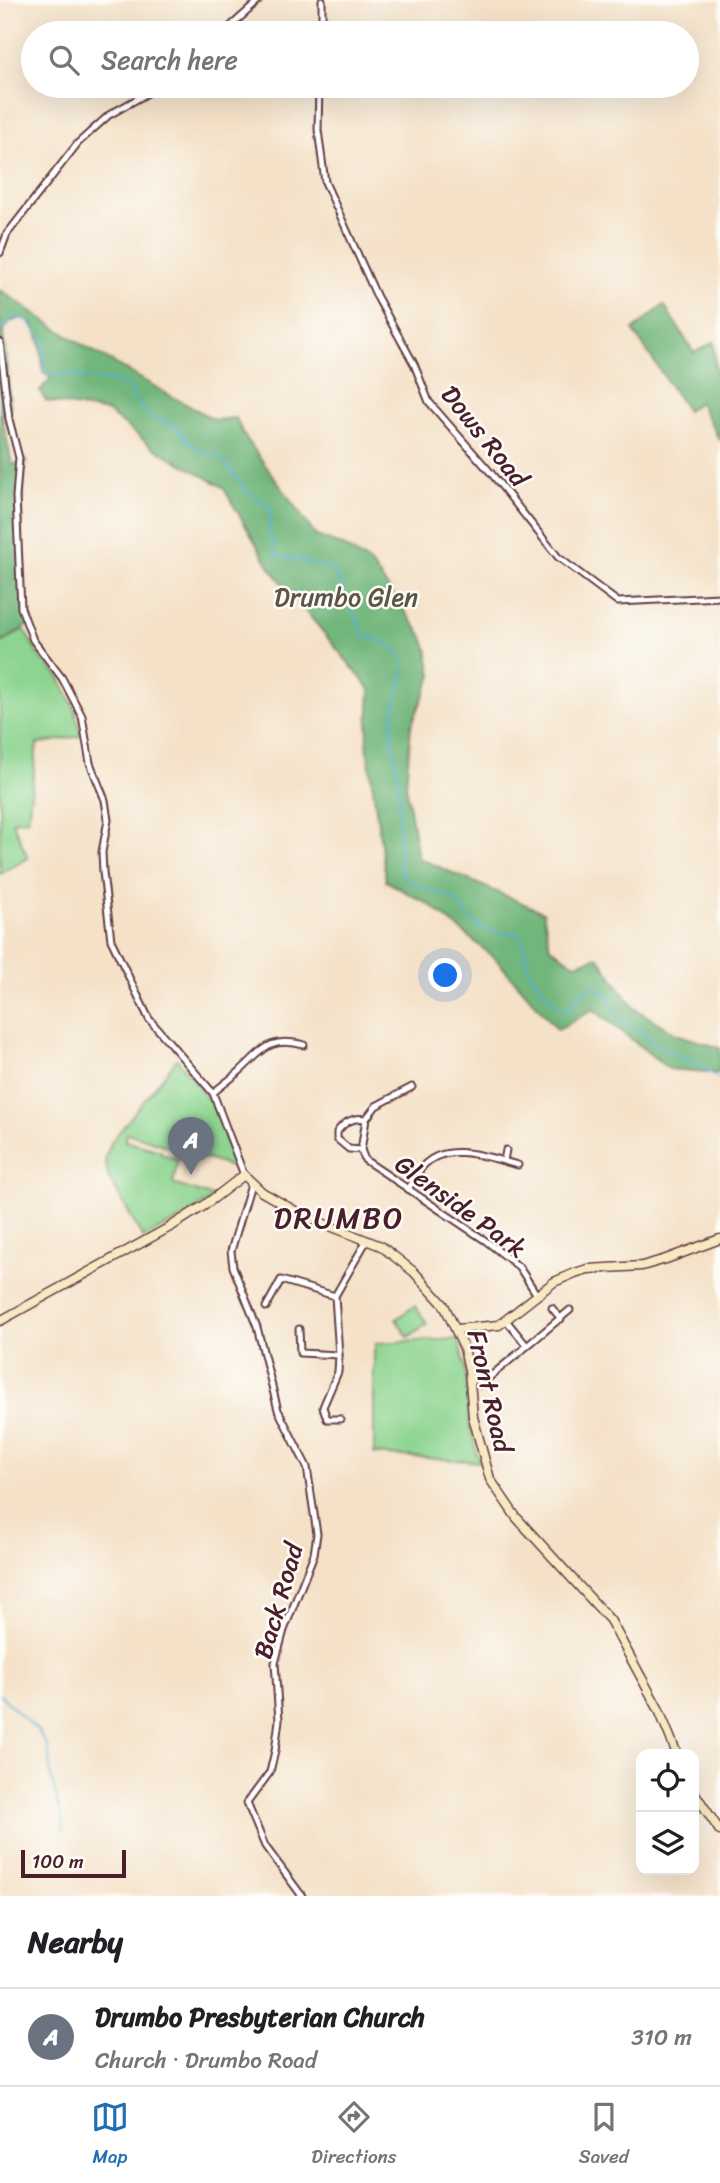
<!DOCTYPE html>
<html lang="en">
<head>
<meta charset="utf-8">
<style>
  :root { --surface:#fff; --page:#f6f6f6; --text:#202124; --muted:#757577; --line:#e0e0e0; --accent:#1f6fb2 }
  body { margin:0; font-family:Sriracha,sans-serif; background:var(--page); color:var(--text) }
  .controls { position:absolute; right:21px; bottom:21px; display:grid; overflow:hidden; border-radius:14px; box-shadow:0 7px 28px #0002 }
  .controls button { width:63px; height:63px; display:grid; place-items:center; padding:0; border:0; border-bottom:2px solid var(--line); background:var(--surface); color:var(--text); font:35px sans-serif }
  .scale { position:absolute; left:21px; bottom:18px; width:105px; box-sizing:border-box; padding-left:7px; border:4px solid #4a1f2b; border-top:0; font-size:19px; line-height:24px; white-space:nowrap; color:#4a1f2b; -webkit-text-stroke:5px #fdfcf7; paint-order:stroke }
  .you { position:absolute; left:446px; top:976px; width:24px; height:24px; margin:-18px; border:5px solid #fff; border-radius:50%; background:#1a73e8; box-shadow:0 0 0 10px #1a73e833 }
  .badge { display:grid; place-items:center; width:46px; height:46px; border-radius:50%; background:var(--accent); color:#fff; font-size:23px; font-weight:700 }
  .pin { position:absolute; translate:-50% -58px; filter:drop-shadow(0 2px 4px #0008) }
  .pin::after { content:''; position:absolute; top:37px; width:24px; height:21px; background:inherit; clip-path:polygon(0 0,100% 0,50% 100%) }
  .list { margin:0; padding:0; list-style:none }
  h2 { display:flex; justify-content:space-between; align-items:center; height:91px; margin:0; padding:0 28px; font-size:30px }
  h2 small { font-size:23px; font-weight:400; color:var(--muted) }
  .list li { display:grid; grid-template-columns:46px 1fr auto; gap:21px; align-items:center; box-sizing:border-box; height:98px; padding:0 28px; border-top:2px solid var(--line) }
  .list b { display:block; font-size:26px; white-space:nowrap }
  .list p { margin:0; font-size:23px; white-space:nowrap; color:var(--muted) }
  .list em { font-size:23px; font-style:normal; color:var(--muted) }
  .icon { flex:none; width:38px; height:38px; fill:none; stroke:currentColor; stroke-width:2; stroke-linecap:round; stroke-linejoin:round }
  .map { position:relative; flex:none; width:720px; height:1896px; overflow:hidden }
  .search { position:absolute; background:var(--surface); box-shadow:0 7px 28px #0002; left:21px; right:21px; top:21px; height:77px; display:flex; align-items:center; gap:18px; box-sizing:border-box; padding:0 24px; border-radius:38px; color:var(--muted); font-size:26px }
  .sheet { height:189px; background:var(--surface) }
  nav { display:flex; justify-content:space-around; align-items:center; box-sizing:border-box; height:98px; border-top:2px solid var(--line); background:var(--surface); font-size:19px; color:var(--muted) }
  nav a { display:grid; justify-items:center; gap:4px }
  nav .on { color:var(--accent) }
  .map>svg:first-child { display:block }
</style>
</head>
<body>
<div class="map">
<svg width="720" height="1896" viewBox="0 0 720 1896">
  <rect width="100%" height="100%" fill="#fdfcf7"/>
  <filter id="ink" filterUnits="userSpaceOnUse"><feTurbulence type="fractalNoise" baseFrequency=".0143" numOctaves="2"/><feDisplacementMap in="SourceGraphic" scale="14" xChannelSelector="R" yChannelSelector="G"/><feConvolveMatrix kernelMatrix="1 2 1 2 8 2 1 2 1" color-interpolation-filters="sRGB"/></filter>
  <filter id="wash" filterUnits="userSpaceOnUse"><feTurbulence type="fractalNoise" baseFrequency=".00686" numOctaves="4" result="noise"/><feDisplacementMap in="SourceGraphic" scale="28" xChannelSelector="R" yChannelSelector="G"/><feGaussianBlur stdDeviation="1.57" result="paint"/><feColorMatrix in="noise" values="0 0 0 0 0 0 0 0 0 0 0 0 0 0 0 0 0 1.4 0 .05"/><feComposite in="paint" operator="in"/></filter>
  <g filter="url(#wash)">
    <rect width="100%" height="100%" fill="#f4e1c7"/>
    <!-- green -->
    <g fill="#8cd48f" stroke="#6b7a5d" stroke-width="2">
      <polygon points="24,629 38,655 60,678 75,709 81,736 37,744 28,819 12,821 28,858 0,874 0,644"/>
      <polygon points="177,1059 214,1107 220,1120 234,1168 127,1133 125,1141 161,1151 161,1154 178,1159 173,1184 214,1197 183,1218 143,1238 108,1176 105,1158 112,1141"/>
      <polygon points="415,1306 427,1324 408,1337 396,1319"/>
      <polygon points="458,1339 465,1367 470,1425 479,1462 374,1454 374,1353 376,1343"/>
    </g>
    <!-- forest -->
    <g fill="#71b67a" stroke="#5e6a52" stroke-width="2">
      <path d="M0,290L71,338L176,399L215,420L236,418L243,434L316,536L343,546L370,563L422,635L427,648L432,676L411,726L406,785L418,858L543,912L550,947L575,964L598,957L634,1008L676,1034L720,1048V1068L718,1073L669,1069L593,1009L558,1030L495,958L430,905L386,881L367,745L370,689L271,569L223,487L154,448L108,412L46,401L40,391L51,378L43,372C42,355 41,306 10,322L3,332L11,411L2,415L12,465L26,460C21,510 16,576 28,625L0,644Z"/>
      <polygon points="664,305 694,353 714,342 720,441 699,402 687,411 633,330"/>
    </g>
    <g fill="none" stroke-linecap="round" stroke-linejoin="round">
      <!-- stream -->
      <g stroke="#55afd2" stroke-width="2">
        <path d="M0,328L5,329L14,317L28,320L43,341L44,371L46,376L73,374L89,379L116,381L128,387L144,411L153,418L175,426L189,442L204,452L220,456L247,491L270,506V534L276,555L333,569L365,637C429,647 393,688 392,725C391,747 398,768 399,790C400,808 397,825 400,843C401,854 397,865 403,874C413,889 436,889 451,898C462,905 467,918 477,925C487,933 506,933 518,934C526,945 524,954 528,966C530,977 554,1003 563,1010L570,1008C578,996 584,985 599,988L609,1000L618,1018L668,1051L702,1067L720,1079"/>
        <polyline points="0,1695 38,1731 48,1748 51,1777 63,1822 63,1830"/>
      </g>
    </g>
  </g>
  <g filter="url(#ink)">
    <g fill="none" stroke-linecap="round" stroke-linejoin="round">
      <defs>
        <g id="street">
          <polyline points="322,0 322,33"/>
          <polyline points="223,33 260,0"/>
          <polyline points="319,86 318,130 325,182 377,297 414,364 429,402 491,473 558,557 618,602 720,597"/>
          <polyline points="0,253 7,234 78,143 109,115 160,86"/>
          <polyline points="0,342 9,419 19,458 16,497 21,608 33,640 62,678 82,716 90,763 105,800 108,820 102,852 103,872 111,940 149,1019 213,1093 244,1175"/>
          <path d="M412,1087L376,1106L366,1119C353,1117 344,1122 337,1132V1139L349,1149L361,1150L365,1160L486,1241L519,1267L537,1295"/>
          <path d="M213,1093C222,1085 231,1079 240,1071C263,1050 269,1036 304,1045"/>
          <polyline points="361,1150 366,1119"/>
          <polyline points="504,1161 506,1150"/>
          <polyline points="251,1184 231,1251 233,1267 257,1327 278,1410 307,1467 317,1534 314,1554 284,1630 275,1663 279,1720 275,1751 270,1772 247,1803 265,1846 302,1896"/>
          <path d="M408,1189C413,1182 417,1173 423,1166C447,1140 490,1158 518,1165"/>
          <polyline points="266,1307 281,1280 335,1296"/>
          <polyline points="552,1308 561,1319"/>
          <polyline points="506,1320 527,1346 570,1310"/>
          <polyline points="299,1329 300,1353 339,1355"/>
          <polyline points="479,1369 487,1379"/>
          <polyline points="480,1385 527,1346"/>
          <polyline points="340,1419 327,1419 323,1407 338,1372 339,1355 335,1296 367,1240"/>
        </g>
        <g id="secondary">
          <polyline points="0,1321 170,1227 205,1205 244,1175 262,1192 304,1216 381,1246 414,1272 444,1305 464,1348 469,1370 473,1417 490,1479 516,1517 610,1620 659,1710 677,1754"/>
          <polyline points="457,1329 499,1325 554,1282 575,1273 588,1269 642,1266 666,1259 720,1239"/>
          <polyline points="694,1792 720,1831"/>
        </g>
      </defs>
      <!-- street casing -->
      <use href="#street" stroke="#643c42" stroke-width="9"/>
      <!-- secondary casing -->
      <use href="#secondary" stroke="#643c42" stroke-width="11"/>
      <!-- street -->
      <use href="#street" stroke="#fff" stroke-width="5"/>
      <!-- secondary -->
      <use href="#secondary" stroke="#f7e9c3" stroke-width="8"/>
    </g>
  </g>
  <g text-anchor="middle" stroke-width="5" stroke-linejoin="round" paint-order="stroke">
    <!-- street labels -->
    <g font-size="26" fill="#4a1f2b" stroke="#fdfcf7">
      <text transform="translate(485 436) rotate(51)" y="9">Dows Road</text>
      <text transform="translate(461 1206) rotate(36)" y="9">Glenside Park</text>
      <text transform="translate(490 1391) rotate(77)" y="9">Front Road</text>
      <text transform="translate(278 1601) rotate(-74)" y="9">Back Road</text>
    </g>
    <!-- park labels -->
    <g font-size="26" fill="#5e5549" stroke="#fdfcf7">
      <text x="346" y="606">Drumbo Glen</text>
    </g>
    <!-- quarter labels -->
    <g font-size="30" letter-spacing="2" fill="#4a1f2b" stroke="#fdfcf7">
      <text x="339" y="1228">DRUMBO</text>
    </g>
  </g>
</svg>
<div class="controls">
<button><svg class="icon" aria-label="locate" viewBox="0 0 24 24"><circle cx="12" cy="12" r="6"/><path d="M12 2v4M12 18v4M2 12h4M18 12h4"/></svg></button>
<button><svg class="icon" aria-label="layers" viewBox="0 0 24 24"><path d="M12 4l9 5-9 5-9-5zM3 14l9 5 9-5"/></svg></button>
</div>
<div class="scale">100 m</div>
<div class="you"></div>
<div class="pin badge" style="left:191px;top:1175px;background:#6b7280">A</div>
<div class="search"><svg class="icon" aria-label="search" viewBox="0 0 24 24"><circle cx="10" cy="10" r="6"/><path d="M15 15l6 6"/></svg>Search here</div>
</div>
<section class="sheet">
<h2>Nearby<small></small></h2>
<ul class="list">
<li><span class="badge" style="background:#6b7280">A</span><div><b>Drumbo Presbyterian Church</b><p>Church · Drumbo Road</p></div><em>310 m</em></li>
</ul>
</section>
<nav>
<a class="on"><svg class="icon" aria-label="map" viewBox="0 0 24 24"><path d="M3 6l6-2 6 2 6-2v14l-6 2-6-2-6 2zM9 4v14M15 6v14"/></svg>Map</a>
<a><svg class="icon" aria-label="directions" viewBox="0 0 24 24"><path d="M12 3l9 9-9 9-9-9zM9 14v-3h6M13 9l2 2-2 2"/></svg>Directions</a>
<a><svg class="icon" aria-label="saved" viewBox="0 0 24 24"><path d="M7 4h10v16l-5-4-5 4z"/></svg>Saved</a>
</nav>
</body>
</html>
